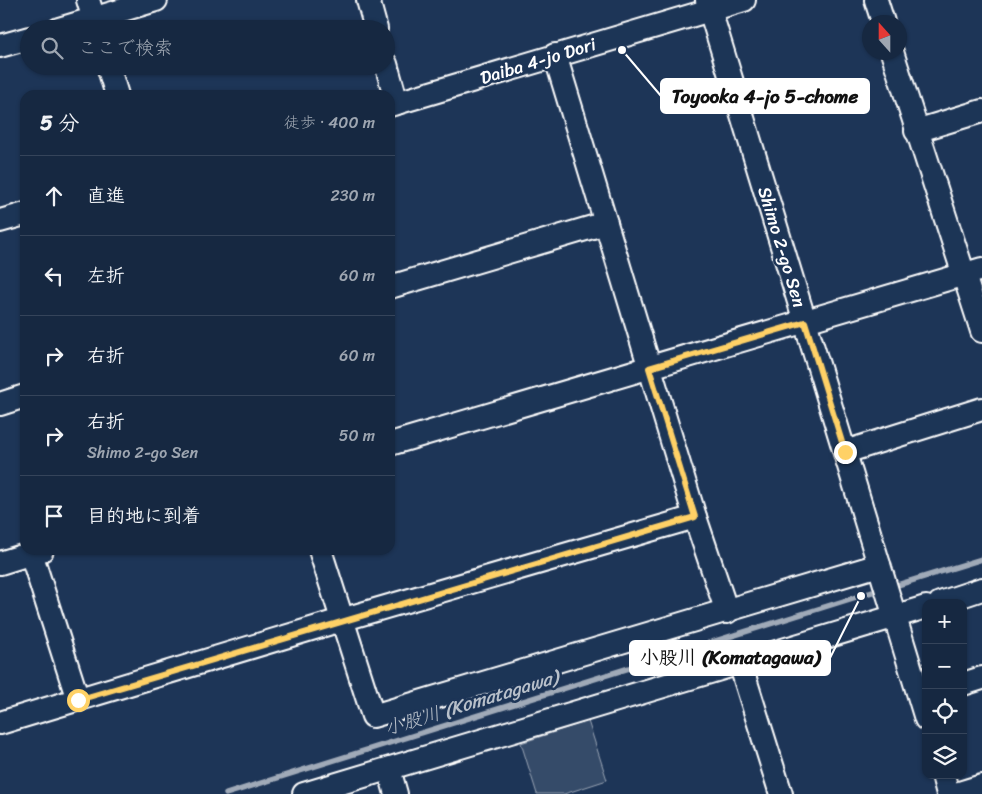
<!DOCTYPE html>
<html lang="ja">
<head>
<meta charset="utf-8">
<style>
  :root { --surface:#162841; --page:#1f3048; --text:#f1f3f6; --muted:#9ea6b1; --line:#35445a }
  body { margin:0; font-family:Sriracha,"Klee One",sans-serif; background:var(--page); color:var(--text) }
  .controls { position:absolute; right:15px; bottom:15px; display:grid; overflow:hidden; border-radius:10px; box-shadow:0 1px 4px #0004 }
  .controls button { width:45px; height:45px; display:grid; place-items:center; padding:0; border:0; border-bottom:1px solid var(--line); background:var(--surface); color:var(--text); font:25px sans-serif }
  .compass { position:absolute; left:862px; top:15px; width:45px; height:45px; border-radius:50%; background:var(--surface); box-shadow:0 1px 4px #0004; rotate:339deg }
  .stop { position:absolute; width:15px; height:15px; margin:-11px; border:4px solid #ffd166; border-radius:50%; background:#fff }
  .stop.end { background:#ffd166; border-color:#fff; box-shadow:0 1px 5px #0008 }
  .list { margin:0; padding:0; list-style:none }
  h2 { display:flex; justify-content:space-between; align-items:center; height:65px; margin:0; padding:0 20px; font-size:21px }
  h2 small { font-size:16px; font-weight:400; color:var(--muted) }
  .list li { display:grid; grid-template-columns:32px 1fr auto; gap:15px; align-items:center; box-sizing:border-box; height:80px; padding:0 20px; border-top:1px solid var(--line) }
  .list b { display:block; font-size:19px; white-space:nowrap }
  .list p { margin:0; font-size:16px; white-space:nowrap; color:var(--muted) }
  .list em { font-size:16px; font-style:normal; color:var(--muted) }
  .icon { flex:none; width:28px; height:28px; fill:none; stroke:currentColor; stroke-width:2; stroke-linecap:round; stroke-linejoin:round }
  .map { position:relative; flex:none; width:982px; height:794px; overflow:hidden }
  .search { position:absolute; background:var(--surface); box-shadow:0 1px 4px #0004; left:20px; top:20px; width:375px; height:55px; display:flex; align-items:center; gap:12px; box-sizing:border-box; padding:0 18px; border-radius:28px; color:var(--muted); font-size:19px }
  .panel { position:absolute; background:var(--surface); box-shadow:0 1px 4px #0004; left:20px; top:90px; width:375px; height:465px; border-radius:15px }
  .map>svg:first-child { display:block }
</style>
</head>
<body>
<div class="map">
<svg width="982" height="794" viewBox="0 0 982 794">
  <rect width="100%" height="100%" fill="#1d3557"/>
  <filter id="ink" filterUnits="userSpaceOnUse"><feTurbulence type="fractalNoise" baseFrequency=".02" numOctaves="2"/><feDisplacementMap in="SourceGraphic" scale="10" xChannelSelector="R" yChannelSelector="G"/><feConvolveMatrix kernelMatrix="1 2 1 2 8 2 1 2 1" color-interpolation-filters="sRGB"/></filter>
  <g filter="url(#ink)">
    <!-- green -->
    <polygon fill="#364b69" stroke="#9aa5b4" points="588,721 607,780 564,794 537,794 521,743"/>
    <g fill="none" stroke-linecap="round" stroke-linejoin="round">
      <!-- stream -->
      <g stroke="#a0aab8" stroke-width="5.5">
        <polyline points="891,587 982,559"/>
        <polyline points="226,794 882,589"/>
      </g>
      <defs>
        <g id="minor">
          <polyline points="88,0 97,29"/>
          <polyline points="368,0 376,29"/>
          <polyline points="707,0 926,719"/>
          <polyline points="876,0 883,22"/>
          <polyline points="59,29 156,0"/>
          <polyline points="0,46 29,38"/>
          <polyline points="892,52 982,331"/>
          <polyline points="555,55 695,517 727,612"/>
          <polyline points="386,64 397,103"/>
          <polyline points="108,66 117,95"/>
          <polyline points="390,105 744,0"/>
          <polyline points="916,131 982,111"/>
          <polyline points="0,221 25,214"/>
          <polyline points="390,287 606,223"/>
          <polyline points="0,404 25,396"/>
          <polyline points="390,444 982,269"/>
          <polyline points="845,452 982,409"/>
          <polyline points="320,550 373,716 879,565"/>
          <polyline points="31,553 78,700"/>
          <polyline points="0,563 42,550"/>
          <polyline points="940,603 982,589"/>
          <polyline points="740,663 781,794"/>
          <polyline points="963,684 982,678"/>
          <polyline points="0,723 341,620 695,517"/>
          <polyline points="389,769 396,794"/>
          <polyline points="943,775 948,794"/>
          <polyline points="304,794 926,607"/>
          <polyline points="956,794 982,786"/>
        </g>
      </defs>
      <!-- minor casing -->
      <use href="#minor" stroke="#fff" stroke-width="26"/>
      <!-- minor -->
      <use href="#minor" stroke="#1d3557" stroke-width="22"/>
    </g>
  </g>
  <g fill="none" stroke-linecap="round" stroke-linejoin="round" filter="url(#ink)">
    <!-- route -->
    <polyline stroke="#ffd166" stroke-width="6" points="78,700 695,517 649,368 805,322 845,452"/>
  </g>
  <g text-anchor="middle" stroke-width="5" stroke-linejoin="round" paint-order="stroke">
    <!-- street labels -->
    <g font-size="18" fill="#fff" stroke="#1d3557">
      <text transform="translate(538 61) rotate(-17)" y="6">Daiba 4-jo Dori</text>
      <text transform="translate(782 247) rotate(73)" y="6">Shimo 2-go Sen</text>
    </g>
    <!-- water labels -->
    <g font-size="19" font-style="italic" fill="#b8c0ca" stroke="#1d3557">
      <text transform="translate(471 702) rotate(-17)" y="7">小股川 (Komatagawa)</text>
    </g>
  </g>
  <!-- callouts -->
  <path fill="none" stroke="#fff" stroke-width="2" d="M622 50L661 96M861 596L830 658"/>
  <g fill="#fff" stroke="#1d3557" stroke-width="2">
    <circle cx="622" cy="50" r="5"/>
    <circle cx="861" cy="596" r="5"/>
  </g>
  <g fill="#fff" stroke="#fff" stroke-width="2">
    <rect x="661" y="79" width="208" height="34" rx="5"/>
    <rect x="630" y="641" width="200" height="34" rx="5"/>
  </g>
  <g font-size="19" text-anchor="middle" font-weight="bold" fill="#111">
    <text x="765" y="103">Toyooka 4-jo 5-chome</text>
    <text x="730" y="664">小股川 (Komatagawa)</text>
  </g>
</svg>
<div class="controls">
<button>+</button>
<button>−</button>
<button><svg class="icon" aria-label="locate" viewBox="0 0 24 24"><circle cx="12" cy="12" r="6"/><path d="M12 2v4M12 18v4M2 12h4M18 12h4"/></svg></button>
<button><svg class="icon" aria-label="layers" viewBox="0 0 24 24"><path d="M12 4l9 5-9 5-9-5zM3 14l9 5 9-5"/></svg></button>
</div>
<svg class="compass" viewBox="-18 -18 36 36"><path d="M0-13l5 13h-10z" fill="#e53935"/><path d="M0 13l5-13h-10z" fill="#9ea6b1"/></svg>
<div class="stop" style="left:78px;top:700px"></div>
<div class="stop end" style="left:845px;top:452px"></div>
<div class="search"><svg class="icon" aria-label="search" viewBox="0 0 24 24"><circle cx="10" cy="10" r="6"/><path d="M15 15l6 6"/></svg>ここで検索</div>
<section class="panel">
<h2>5 分<small>徒歩 · 400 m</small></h2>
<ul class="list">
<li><svg class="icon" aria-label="ahead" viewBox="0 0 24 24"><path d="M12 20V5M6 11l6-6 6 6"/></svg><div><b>直進</b></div><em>230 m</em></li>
<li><svg class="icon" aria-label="left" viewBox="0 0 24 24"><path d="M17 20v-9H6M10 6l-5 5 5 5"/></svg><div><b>左折</b></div><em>60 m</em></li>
<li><svg class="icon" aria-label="right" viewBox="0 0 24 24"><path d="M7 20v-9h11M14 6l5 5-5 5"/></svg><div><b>右折</b></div><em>60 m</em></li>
<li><svg class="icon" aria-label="right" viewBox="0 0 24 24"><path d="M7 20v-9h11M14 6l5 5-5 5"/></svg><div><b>右折</b><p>Shimo 2-go Sen</p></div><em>50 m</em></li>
<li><svg class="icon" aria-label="arrive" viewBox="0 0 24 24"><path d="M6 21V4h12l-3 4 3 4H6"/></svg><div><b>目的地に到着</b></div></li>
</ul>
</section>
</div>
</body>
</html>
